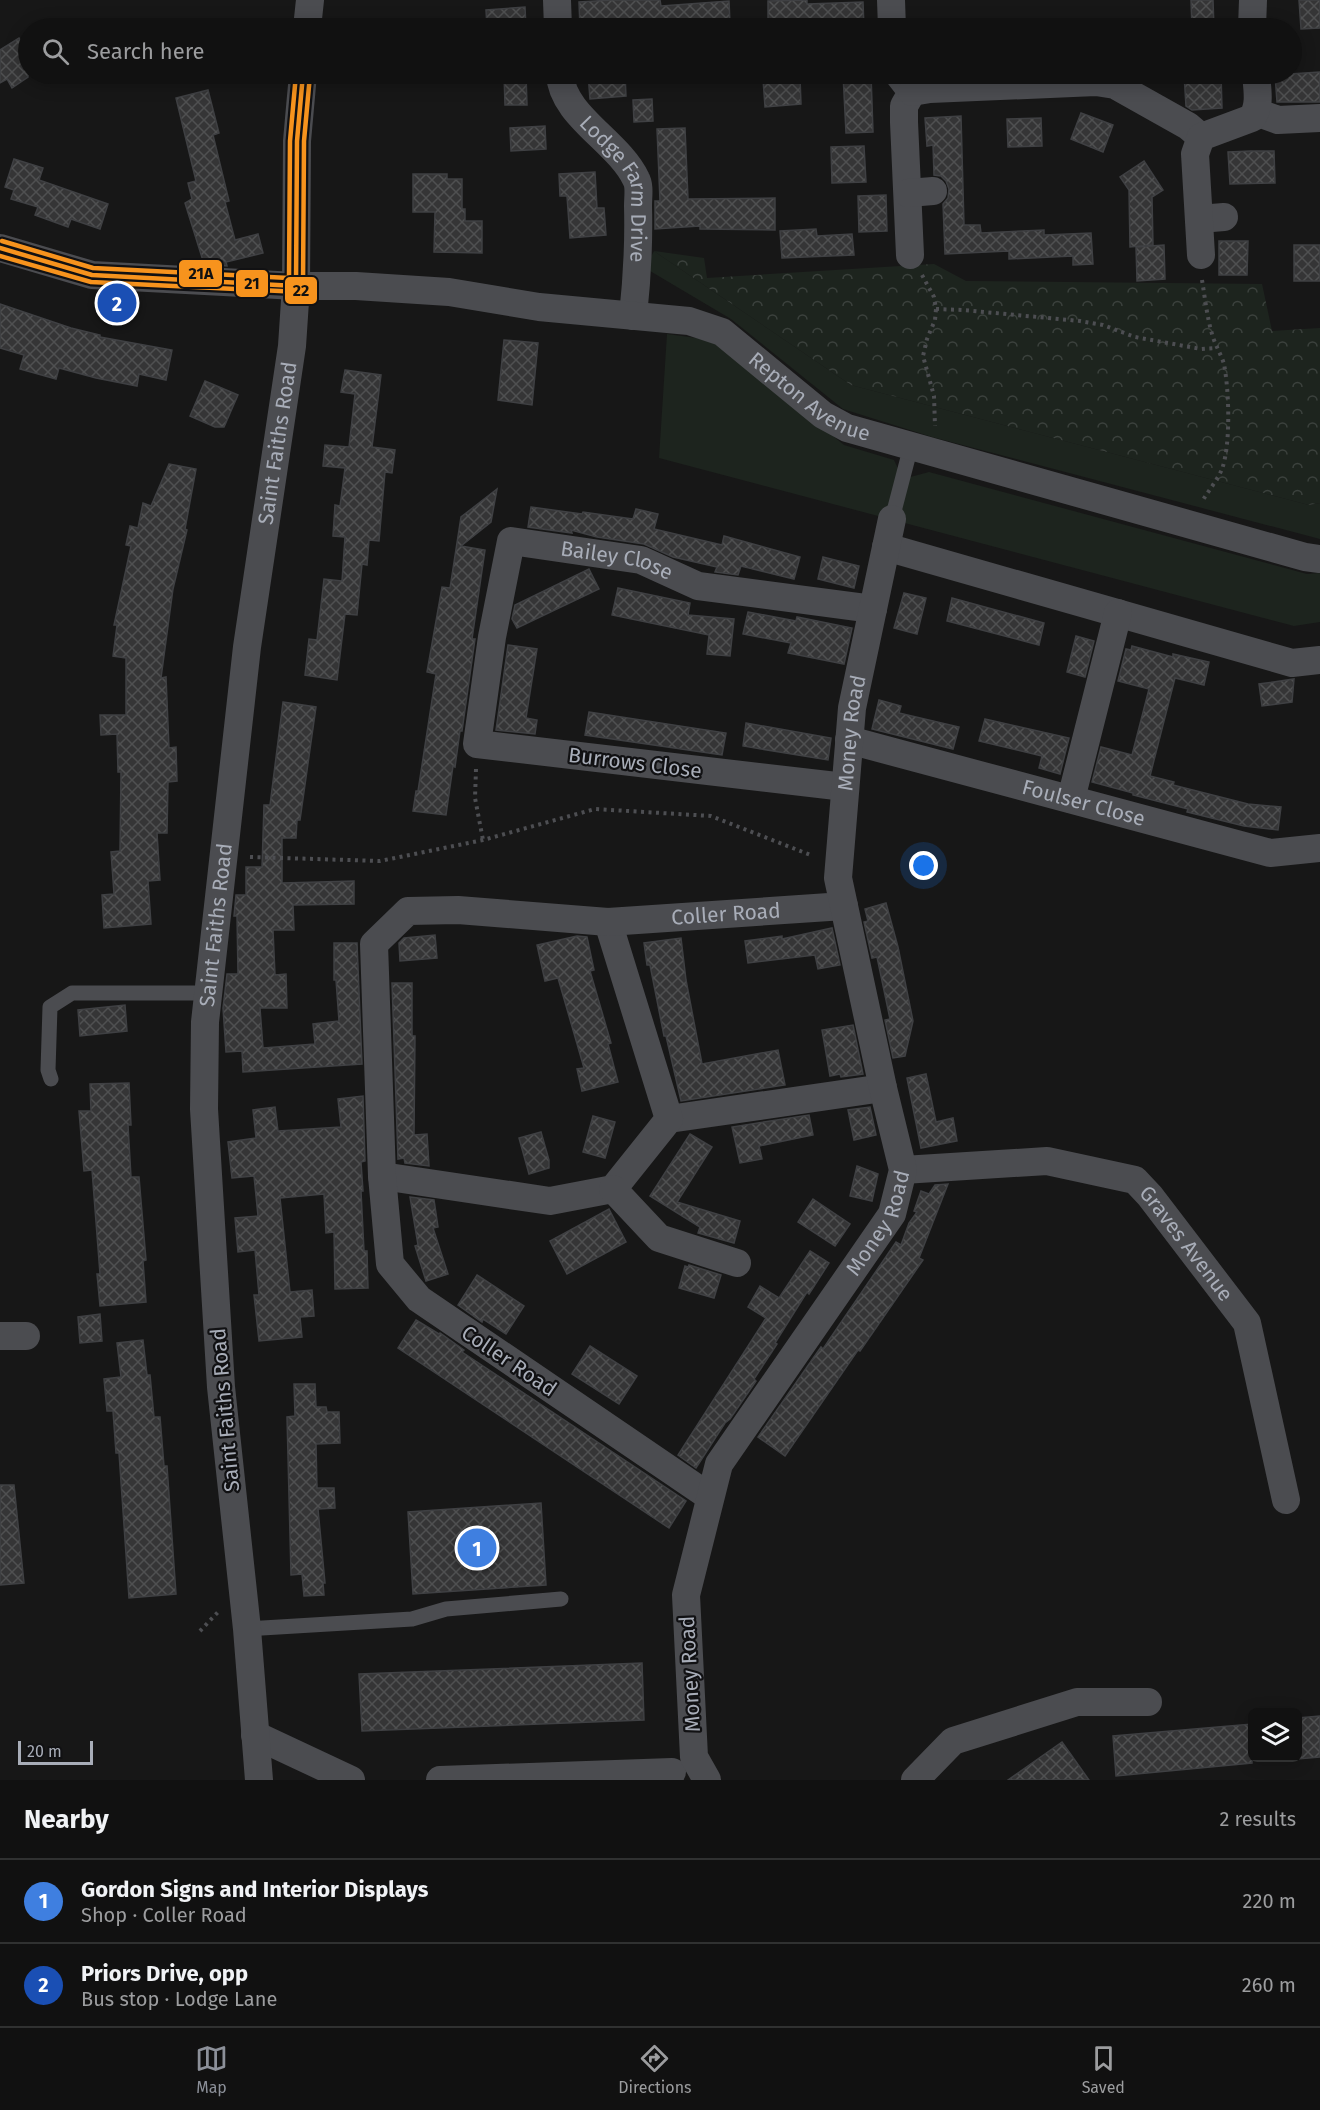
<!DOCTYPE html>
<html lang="en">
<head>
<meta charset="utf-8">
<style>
  :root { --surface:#111; --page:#1e1f1f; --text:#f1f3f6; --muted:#9c9d9f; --line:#303131; --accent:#8c9099 }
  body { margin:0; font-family:"Fira Sans",sans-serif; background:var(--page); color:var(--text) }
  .controls { position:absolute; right:18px; bottom:18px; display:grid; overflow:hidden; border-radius:9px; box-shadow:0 3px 15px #0003 }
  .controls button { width:54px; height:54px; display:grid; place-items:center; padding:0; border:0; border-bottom:2px solid var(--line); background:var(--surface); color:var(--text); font:30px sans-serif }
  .scale { position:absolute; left:18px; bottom:15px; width:75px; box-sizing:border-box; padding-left:6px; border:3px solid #a8adb8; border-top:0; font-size:16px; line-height:21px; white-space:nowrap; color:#a8adb8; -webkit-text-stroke:4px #111113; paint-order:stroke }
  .you { position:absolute; left:924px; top:866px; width:21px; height:21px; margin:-15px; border:4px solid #fff; border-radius:50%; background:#1a73e8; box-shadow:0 0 0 9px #1a73e833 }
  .badge { display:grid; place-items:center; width:39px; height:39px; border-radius:50%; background:var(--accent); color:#fff; font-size:20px; font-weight:700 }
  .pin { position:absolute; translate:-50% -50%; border:3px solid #fff; box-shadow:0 2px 6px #0006 }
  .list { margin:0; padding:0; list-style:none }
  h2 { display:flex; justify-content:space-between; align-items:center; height:78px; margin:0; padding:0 24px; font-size:26px }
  h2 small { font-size:20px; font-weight:400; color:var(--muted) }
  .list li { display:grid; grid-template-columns:39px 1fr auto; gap:18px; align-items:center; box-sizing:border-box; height:84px; padding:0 24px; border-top:2px solid var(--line) }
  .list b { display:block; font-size:22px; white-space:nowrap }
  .list p { margin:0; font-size:20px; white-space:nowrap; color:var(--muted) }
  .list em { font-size:20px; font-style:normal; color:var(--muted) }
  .icon { flex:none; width:33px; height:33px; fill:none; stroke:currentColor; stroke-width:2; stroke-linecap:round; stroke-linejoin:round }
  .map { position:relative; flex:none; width:1320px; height:1780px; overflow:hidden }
  .search { position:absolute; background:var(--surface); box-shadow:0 3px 15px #0003; left:18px; right:18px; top:18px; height:66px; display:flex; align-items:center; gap:15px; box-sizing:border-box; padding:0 21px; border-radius:33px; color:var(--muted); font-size:22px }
  .sheet { height:246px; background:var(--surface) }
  nav { display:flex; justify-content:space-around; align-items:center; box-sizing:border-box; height:84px; border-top:2px solid var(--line); background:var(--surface); font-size:16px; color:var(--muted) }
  nav a { display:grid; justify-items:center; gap:3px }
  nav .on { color:var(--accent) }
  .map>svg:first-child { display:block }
</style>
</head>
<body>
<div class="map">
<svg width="1320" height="1780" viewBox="0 0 1320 1780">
  <defs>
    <pattern id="park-crowns" width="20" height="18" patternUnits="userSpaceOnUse" patternTransform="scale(1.5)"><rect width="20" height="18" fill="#1d241e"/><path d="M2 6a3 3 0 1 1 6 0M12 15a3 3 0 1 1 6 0" fill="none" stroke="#3b413d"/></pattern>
    <pattern id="building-cross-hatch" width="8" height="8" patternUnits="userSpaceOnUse" patternTransform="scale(1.5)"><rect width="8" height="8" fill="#353536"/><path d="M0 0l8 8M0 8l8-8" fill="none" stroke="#4f5051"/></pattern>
  </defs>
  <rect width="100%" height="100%" fill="#171717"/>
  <!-- grass -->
  <g fill="#1d241e">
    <polygon points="654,251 851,385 1309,505 1320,503 1320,539 932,437 843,409 731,319 645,268"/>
    <polygon points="667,334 704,339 730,351 844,445 894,460 903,479 929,472 1307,574 1320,573 1320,622 1294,626 659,458"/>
  </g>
  <!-- park -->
  <polygon fill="url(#park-crowns)" points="654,251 704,258 707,278 934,264 966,281 1262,284 1272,331 1320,328 1320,503 1309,505 851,385"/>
  <!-- building -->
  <g fill="url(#building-cross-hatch)" stroke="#3f4043" stroke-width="1.5">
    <polygon points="612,0 660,0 661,6 729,1 730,23 661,28 632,28 632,26 580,28 579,2"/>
    <polygon points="807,0 807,4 863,2 864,28 828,28 827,26 768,28 768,1"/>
    <polygon points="1191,0 1213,0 1214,28 1192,28"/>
    <polygon points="1299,0 1320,0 1320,28 1301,29"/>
    <polygon points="525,7 526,28 487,28 486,10"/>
    <polygon points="19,38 28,52 28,77 12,88 7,79 0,83 0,50"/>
    <polygon points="1320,72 1320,102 1277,102 1275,75"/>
    <polygon points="504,74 526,74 527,105 505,105"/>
    <polygon points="588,74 625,74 626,96 590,99"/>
    <polygon points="843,74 871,74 873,132 846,133"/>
    <polygon points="1184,74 1221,74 1222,108 1192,110 1186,106"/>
    <polygon points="800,77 801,104 765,107 763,79"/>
    <polygon points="208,90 219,133 213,135 229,201 225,202 235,240 258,234 263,253 226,262 227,266 204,264 185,203 192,199 188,183 196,181 176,98"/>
    <polygon points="652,99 653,121 634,122 633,100"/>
    <polygon points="1081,113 1113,125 1103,152 1071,139"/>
    <polygon points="961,116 964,225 980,225 981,233 1044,230 1044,235 1091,233 1093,264 1073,265 1073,256 1009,259 1009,251 945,254 943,204 948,198 949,189 946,181 941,176 934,175 933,145 927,146 925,118"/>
    <polygon points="1041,118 1042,146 1008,147 1007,119"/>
    <polygon points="545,126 546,149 511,151 510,128"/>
    <polygon points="685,128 688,199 775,198 775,230 700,229 700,226 655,229 655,201 660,201 657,129"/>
    <polygon points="864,146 866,182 832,183 831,147"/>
    <polygon points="1251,151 1274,151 1275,183 1230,184 1228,152"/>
    <polygon points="14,159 43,168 39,180 108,204 100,229 71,219 68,227 35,215 38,207 11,199 14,190 5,187"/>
    <polygon points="1144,161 1163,190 1152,197 1153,245 1130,247 1129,190 1120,177"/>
    <polygon points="595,172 597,208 604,208 606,235 570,238 567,196 560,196 559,174"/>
    <polygon points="413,174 447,174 447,179 462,179 462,209 465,209 465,221 482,221 482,253 434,252 435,212 413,212"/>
    <polygon points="886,195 887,231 859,232 858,196"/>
    <polygon points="816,229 817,236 852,234 854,255 782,258 780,231"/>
    <polygon points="1219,241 1248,241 1247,275 1219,275"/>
    <polygon points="1164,245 1165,279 1137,281 1136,247"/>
    <rect x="1294" y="245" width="26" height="36"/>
    <polygon points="0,304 71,328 100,335 100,337 172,350 166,380 139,374 137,386 96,378 59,368 56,379 20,369 24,355 0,348"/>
    <polygon points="504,340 538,343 532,405 498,400"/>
    <polygon points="345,370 381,375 372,447 395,450 392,473 385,472 379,541 369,540 367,565 362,564 357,615 345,614 337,680 305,675 309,639 317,640 324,579 342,581 345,537 333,536 335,505 340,506 345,468 323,466 325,445 349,447 355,394 341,392"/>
    <polygon points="205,381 238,395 224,427 215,427 190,416"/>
    <polygon points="169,464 196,469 185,529 187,530 173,589 161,678 166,677 169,748 176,747 177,781 168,782 167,833 157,833 160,880 148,881 151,924 104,928 102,895 114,894 111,852 120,851 121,772 118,772 117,734 101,735 100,715 126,715 126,658 113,656 117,625 114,625 131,546 126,545 130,526 138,528 143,503 151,506"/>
    <polygon points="497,489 491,522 461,546 485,550 472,639 475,639 462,731 460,731 455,767 453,766 446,815 413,811 416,791 418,791 436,674 427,672 442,587 450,588 461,517"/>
    <polygon points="531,507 582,514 583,512 633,519 636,509 658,514 654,529 722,545 724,536 800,557 794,579 741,566 738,575 715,572 717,567 673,557 644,544 597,537 571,530 572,533 528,527"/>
    <polygon points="823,557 859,566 854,588 818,579"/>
    <polygon points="589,569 599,589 517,628 512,619 515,605"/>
    <polygon points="618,588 690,603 688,615 734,619 730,656 707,654 709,635 612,615"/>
    <polygon points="904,593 926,598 917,634 894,628"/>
    <polygon points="952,598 1044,623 1039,645 947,621"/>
    <polygon points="748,612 796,621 797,617 852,628 844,664 788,653 791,643 743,634"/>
    <polygon points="1076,636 1094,641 1085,677 1067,672"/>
    <polygon points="508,645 537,649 526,718 537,720 535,734 496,730"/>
    <polygon points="1132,646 1173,657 1173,654 1209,662 1204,685 1175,678 1150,776 1174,782 1173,785 1248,804 1281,807 1278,830 1244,826 1187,812 1188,809 1133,795 1133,793 1092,782 1101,747 1132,755 1149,689 1118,681 1126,649 1131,650"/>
    <polygon points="1294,679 1292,702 1262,706 1259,684"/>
    <polygon points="879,700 901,706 899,713 959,727 953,749 872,729"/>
    <polygon points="283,702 316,707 300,820 297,820 296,838 282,838 282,883 354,881 354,904 293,905 294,930 273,930 275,975 286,974 287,1008 260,1008 263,1048 315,1044 313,1024 339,1021 336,980 334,980 334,943 357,943 362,1064 243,1072 242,1051 226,1052 223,1008 227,974 238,974 237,916 234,916 236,895 246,895 246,867 262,867 264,805 270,805"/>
    <polygon points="589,712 726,733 722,755 585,735"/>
    <polygon points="985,719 1069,738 1060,774 1039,768 1042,756 979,741"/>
    <polygon points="746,723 831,738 828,760 743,746"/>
    <polygon points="886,903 898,947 913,1021 905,1056 893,1058 885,1020 890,1019 877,957 872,958 864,922 868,921 865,909"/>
    <polygon points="832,928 840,965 818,969 815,955 748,963 745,941 782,936 782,939"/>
    <polygon points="435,935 437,958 400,961 399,943 404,938"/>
    <polygon points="577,936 587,937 594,970 590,971 611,1043 608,1044 618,1082 582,1091 577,1069 584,1068 558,978 545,981 537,945"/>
    <polygon points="681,938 686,980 702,1064 778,1050 785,1085 681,1101 666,1036 664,1036 650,965 647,965 644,943"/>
    <polygon points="392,983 412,983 412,1036 415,1036 414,1135 427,1134 429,1166 405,1163 404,1158 398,1159"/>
    <polygon points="125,1005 127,1031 80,1036 78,1010"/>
    <polygon points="853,1025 863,1074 841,1077 840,1074 830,1076 822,1030"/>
    <polygon points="926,1074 936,1122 953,1118 957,1141 921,1148 907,1078"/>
    <polygon points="129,1083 131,1125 128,1125 131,1177 139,1177 146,1260 143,1261 146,1302 100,1306 97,1274 100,1274 92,1170 84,1171 79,1111 91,1111 90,1084"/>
    <polygon points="363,1096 365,1161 361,1162 363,1191 361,1191 364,1251 367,1251 368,1288 335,1289 334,1232 326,1233 324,1194 280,1198 290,1292 312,1290 314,1316 300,1317 302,1337 259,1341 254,1295 259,1295 255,1250 238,1252 235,1218 258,1216 254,1176 232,1178 228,1142 256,1138 253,1110 275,1107 278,1131 341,1127 338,1099"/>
    <polygon points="870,1107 876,1135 854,1140 848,1110"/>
    <polygon points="809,1115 813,1135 759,1146 762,1159 740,1163 732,1127"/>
    <polygon points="593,1116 615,1122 605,1158 583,1152"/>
    <polygon points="541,1132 549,1160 549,1168 529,1174 519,1138"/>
    <polygon points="690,1134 712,1147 677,1202 740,1221 734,1243 698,1233 700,1227 650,1196"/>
    <polygon points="857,1166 878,1174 872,1201 850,1196"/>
    <polygon points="948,1184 919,1258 923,1260 860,1351 858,1350 785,1456 758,1437 821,1347 823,1349 829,1340 896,1242 901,1245 909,1223 917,1212 914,1211 921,1191 929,1194 935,1185"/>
    <polygon points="410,1197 434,1200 438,1227 433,1228 448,1274 426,1281 415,1246 418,1245"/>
    <polygon points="813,1199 850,1224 835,1246 798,1222"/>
    <polygon points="609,1209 626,1242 567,1274 550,1241"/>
    <polygon points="810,1251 829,1263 809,1294 807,1292 775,1343 777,1344 754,1379 756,1381 730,1419 725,1423 696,1468 678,1455 766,1318 748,1307 760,1286 779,1298"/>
    <polygon points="689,1265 721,1275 714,1298 679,1288 685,1266 688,1267"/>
    <polygon points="477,1275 524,1306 506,1334 483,1319 482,1322 458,1305"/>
    <polygon points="100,1314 102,1341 80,1343 78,1317"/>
    <polygon points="416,1320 439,1334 440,1333 464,1350 462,1352 686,1501 669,1528 398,1348"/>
    <polygon points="143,1340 147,1375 150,1375 154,1417 160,1417 164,1466 167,1466 176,1594 129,1598 119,1453 116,1453 113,1411 107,1411 104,1379 121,1377 117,1343"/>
    <polygon points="590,1346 637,1376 619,1404 572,1374"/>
    <polygon points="294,1384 315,1384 316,1407 326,1407 327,1412 339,1412 340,1443 316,1444 317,1488 334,1488 335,1508 318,1509 325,1583 323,1583 324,1595 304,1596 302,1574 291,1575 287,1417 295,1416"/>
    <polygon points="0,1485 14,1485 24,1583 0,1585"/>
    <polygon points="541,1503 546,1585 413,1594 408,1512"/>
    <polygon points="642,1663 644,1720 362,1731 359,1674"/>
    <polygon points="1320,1716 1320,1757 1298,1759 1298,1718"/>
    <polygon points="1252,1724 1252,1763 1116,1776 1113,1736"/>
    <polygon points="1062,1742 1089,1780 1008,1780"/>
  </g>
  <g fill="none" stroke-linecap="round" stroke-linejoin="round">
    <!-- path -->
    <g stroke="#4d4e52" stroke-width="4" stroke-dasharray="3 4.5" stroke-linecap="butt">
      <polyline points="922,275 934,297 936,309 935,320 927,339 923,356 934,396 935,426"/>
      <path d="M1202,280C1205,298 1207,317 1212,334C1215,345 1221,354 1224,364C1229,390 1231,444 1222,469C1218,479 1209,490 1203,500"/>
      <polyline points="936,309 963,310 1080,321 1103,325 1135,337 1201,349 1216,348"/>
      <polyline points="476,769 475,798 483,840"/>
      <polyline points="250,857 380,861 483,840 595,809 711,816 813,856"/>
      <polyline points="200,1631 219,1611"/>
    </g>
    <!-- service -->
    <g stroke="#4b4c50" stroke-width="15">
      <polyline points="892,519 911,446"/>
      <polyline points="51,1079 48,1070 50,1007 72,993 208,993"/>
      <polyline points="247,1629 412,1619 446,1609 561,1599"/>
    </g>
    <!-- minor -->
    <g stroke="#4b4c50" stroke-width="28">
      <polyline points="557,0 558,28"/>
      <polyline points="891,0 892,28"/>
      <polyline points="307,28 310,0"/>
      <polyline points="1252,28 1253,0"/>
      <path id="s1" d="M560,74C562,116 618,141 636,179C640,186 638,197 638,206C639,243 637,279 633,316"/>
      <polyline points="898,74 912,92 904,106 904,122 910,255"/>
      <polyline points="912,92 930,89 1096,82 1115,85 1188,126 1201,137"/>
      <polyline points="1256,112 1278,120 1320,118"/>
      <polyline points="908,193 933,191"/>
      <polyline points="1199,219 1224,217"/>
      <path id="s2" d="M0,248L92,275L296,286H356L449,292L539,307L689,321L722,332L823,415L847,428L1305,557L1320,559"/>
      <path d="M1201,255L1195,154L1201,137L1252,118C1261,105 1257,88 1256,74"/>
      <polyline points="886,547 1292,663 1320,660"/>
      <path id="s3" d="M849,740L1270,853L1320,848"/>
      <path id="s4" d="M845,787L477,744L492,637L511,541L641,560L698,586L873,609"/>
      <polyline points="1071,799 1118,613"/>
      <polyline points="669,1119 883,1088"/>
      <path id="s5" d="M903,1170L1047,1161L1135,1180L1150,1196L1247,1323L1286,1500"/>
      <polyline points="382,1176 550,1201 613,1189 669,1119 608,922"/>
      <polyline points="613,1189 659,1238 737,1263"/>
      <polyline points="0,1336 26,1336"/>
      <path id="s6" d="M710,1497L419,1299L390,1264L382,1176L374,944L408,911L458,910L608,922L844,906"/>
      <polyline points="255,1735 351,1780"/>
      <path id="s7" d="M259,1780L247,1629L221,1387L204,1109L205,1022L247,647L292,346L296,286L297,141L303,74"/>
      <polyline points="440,1780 672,1772"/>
      <path id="s8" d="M707,1780L694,1757L686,1595L719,1464L892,1214L903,1170L883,1088L838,878L852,708L892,519"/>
      <polyline points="915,1780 953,1741 1077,1702 1148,1702"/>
    </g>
    <defs>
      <polyline id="bus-1" points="0,248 92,275 296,286 297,141 303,74"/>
      <polyline id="bus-2" points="0,256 91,282 300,292 303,286 304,141 310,75"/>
      <polyline id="bus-3" points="2,241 93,268 289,278 290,141 296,74"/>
    </defs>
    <!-- bus-1 casing -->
    <use href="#bus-1" stroke="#111113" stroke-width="9"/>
    <!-- bus-2 casing -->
    <use href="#bus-2" stroke="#111113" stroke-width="9"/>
    <!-- bus-3 casing -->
    <use href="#bus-3" stroke="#111113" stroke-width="9"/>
    <!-- bus-1 -->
    <use href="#bus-1" stroke="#f7931d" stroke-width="4.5"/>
    <!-- bus-2 -->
    <use href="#bus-2" stroke="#f7931d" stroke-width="4.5"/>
    <!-- bus-3 -->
    <use href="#bus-3" stroke="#f7931d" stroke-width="4.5"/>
  </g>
  <g text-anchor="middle" stroke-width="4.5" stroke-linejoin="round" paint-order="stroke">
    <!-- street labels -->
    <g font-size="21" fill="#a8adb8" stroke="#111113">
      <text dy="7" stroke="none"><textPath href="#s1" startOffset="134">Lodge Farm Drive</textPath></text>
      <text dy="7" stroke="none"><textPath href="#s2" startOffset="840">Repton Avenue</textPath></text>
      <text dy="7" stroke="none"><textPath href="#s7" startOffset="1344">Saint Faiths Road</textPath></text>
      <text dy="7" stroke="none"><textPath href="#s4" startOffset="684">Bailey Close</textPath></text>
      <text dy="7" stroke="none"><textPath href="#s8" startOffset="1118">Money Road</textPath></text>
      <text transform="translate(635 763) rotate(7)" y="7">Burrows Close</text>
      <text dy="7" stroke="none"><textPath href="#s3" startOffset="243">Foulser Close</textPath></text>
      <text dy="7" stroke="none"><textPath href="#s6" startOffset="1084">Coller Road</textPath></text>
      <text dy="7" stroke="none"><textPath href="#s7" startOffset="858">Saint Faiths Road</textPath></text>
      <text dy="7" stroke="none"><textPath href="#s8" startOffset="614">Money Road</textPath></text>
      <text dy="7" stroke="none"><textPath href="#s5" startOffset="316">Graves Avenue</textPath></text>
      <text transform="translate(509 1361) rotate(34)" y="7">Coller Road</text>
      <text transform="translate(225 1410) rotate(-95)" y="7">Saint Faiths Road</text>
      <text transform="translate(690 1674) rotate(-93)" y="7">Money Road</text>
    </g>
  </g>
  <g stroke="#111113" stroke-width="2">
    <rect x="178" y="259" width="45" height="29" rx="6" fill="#f7931d"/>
    <rect x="235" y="269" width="34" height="29" rx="6" fill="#f7931d"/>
    <rect x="284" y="276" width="34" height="29" rx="6" fill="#f7931d"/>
  </g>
  <g font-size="16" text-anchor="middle" font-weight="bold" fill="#111">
    <text x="201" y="279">21A</text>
    <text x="252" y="289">21</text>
    <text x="301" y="296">22</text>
  </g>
</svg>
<div class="controls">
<button><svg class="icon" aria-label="layers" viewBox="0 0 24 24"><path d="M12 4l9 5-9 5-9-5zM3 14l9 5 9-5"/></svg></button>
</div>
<div class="scale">20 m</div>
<div class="you"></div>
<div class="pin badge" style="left:477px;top:1548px;background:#3f7fe0">1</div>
<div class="pin badge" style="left:117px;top:303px;background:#1a4fb4">2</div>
<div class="search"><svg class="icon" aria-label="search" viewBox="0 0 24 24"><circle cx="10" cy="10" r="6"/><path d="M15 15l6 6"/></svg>Search here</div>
</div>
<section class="sheet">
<h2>Nearby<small>2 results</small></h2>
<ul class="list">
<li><span class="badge" style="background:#3f7fe0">1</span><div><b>Gordon Signs and Interior Displays</b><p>Shop · Coller Road</p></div><em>220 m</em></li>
<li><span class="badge" style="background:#1a4fb4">2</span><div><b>Priors Drive, opp</b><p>Bus stop · Lodge Lane</p></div><em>260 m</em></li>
</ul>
</section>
<nav>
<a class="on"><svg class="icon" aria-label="map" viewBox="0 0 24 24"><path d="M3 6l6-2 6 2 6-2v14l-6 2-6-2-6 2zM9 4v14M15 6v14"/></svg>Map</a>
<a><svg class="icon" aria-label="directions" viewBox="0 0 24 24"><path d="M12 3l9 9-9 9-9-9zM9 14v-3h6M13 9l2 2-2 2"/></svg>Directions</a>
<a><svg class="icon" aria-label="saved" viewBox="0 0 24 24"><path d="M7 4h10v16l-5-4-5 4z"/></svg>Saved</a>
</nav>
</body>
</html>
